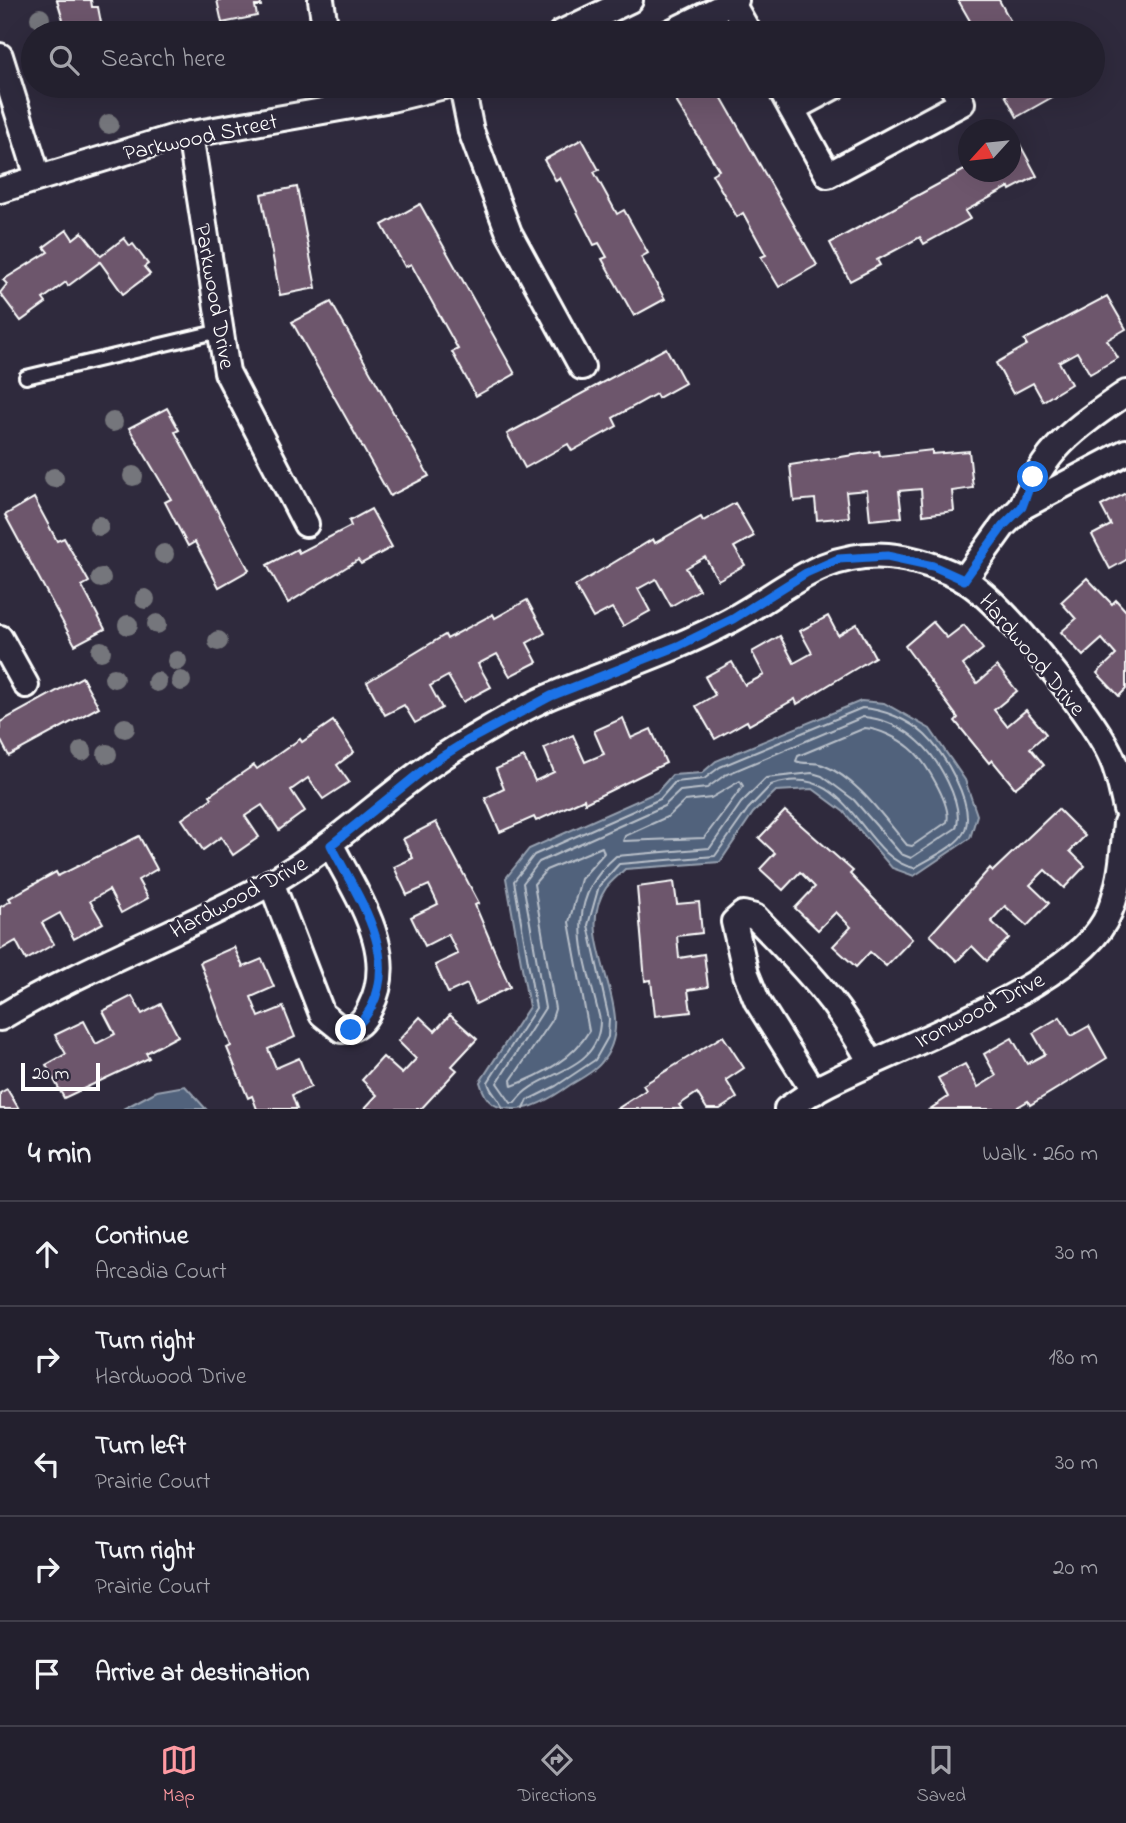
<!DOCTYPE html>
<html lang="en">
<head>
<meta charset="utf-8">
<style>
  :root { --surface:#23202e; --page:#2f2d3a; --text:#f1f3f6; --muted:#a3a3aa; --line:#403e4a; --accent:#ff9aa2 }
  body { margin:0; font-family:"Indie Flower",sans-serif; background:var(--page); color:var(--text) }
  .compass { position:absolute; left:958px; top:119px; width:63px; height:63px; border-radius:50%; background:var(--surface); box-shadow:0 7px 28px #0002; rotate:243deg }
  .scale { position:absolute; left:21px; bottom:18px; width:79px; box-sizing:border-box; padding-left:7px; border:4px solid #fff; border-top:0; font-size:19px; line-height:24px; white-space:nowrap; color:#fff; -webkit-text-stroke:5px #2f2a3d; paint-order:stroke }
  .stop { position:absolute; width:21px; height:21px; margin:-16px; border:5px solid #1a73e8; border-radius:50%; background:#fff }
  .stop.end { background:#1a73e8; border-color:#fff; box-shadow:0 2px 7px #0008 }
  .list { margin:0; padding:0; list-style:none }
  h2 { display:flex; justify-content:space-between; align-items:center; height:91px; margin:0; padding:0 28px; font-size:30px }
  h2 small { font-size:23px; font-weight:400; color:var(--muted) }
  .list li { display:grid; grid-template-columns:46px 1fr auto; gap:21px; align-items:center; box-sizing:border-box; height:105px; padding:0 28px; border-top:2px solid var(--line) }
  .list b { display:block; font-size:26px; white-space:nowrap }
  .list p { margin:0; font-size:23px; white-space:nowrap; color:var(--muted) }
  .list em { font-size:23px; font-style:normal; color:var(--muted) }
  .icon { flex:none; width:38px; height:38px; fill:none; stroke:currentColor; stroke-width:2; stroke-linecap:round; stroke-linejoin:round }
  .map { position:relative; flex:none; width:1126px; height:1109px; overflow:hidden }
  .search { position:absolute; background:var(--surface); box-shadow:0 7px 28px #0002; left:21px; right:21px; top:21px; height:77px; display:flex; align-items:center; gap:18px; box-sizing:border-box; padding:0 24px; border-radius:38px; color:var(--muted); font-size:26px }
  .sheet { height:616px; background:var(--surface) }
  nav { display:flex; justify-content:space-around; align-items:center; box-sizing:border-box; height:98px; border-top:2px solid var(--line); background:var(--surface); font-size:19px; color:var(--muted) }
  nav a { display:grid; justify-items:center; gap:4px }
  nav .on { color:var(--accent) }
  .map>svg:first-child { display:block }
</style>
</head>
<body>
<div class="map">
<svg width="1126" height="1109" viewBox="0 0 1126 1109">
  <rect width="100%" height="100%" fill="#2f2a3d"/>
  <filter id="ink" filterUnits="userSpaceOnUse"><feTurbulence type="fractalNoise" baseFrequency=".0143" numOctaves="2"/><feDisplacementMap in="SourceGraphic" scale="14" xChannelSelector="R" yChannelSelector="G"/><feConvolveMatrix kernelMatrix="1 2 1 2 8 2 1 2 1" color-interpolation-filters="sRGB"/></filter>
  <g filter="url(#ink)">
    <!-- water -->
    <g fill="#51627b" stroke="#97a1b0" stroke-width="2">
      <path d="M861,701L884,703L930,729L965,780L977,815L970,838L914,876L892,868L844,812L813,789L776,791L753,813L720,862L625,869C619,875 611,881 606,888C569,942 645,1012 601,1063C594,1072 580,1079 570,1085C556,1095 535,1109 517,1109C495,1109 486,1104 480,1082L529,1007L506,878L529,849L657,792L672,775L702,773L716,761Z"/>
      <polygon points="185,1086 206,1109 123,1109 157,1091"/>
    </g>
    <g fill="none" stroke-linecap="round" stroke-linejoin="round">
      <!-- shore -->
      <g stroke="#b9c0ca" stroke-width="2">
        <path d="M863,717C882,718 904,728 918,741C937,757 965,804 956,828L911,858L901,854L854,800L822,776L812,773L766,778L741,803L710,848L616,856C559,905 586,957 600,1020C600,1075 535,1070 515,1103H511L497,1083L545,1008L523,883L539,862L664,806L680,791L707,788L725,775Z"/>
        <path d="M865,728C880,729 899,739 910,748C924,759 952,805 947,822L912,846L907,845C884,818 858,779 823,765C814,761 804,765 796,761L798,756Z"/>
        <polygon points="740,781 743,786 704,838 623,841 625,836 669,816 685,801 711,798"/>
        <path d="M602,847L604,853L581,879L569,922L589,1031C574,1058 540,1076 512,1086L511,1080L551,1022L555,1009L534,884L546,870Z"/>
        <path d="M502,1109C501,1098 490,1094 488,1082L536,1008L514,881L534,855L660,799L675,782L704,779L720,767L862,708C883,709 909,720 925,735C944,753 975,804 965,830C959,846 928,859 914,868C860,857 850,758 771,785L748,809L715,856L619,864L599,886L588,925L609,1019L608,1037L595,1060L556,1086L528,1100L524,1109"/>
      </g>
    </g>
    <!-- building -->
    <g fill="#6d566c" stroke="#fff" stroke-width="2">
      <polygon points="57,0 91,0 92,7 98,7 103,33 67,33"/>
      <polygon points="217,0 260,0 261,6 255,6 257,16 222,23"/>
      <polygon points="958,0 999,0 1017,33 977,33"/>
      <polygon points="703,86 715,86 817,265 779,287 761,257 766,255 743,213 737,217 712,174 719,170 676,101"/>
      <polygon points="1006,86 1050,86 1056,95 1017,117 1005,95 1010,93"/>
      <polygon points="582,139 599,170 594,172 617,214 624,210 648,253 641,257 665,299 634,316 602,259 607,257 599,243 594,245 560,178 556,181 544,160"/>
      <polygon points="1018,141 1037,176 1010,190 1009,187 965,211 970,219 924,244 920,237 877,260 880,265 850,281 830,243 968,168 968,172 1010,172 1010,145"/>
      <polygon points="297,187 316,288 280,295 261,194"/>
      <polygon points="420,204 515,374 476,396 452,352 458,349 411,264 405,267 382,225"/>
      <polygon points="67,230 73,239 82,232 101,256 124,238 130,246 133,244 148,264 144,267 150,274 123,294 100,262 68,286 66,282 43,299 46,303 21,321 0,293 7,284 3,280 48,252 44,247"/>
      <polygon points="1107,296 1126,329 1107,340 1118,358 1090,374 1077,352 1059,362 1071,384 1043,401 1033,383 1013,394 996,363 1027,345 1024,340"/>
      <polygon points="331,302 429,476 390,496 292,322"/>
      <polygon points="666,348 685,383 658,398 656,394 613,418 617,426 572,451 568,444 525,468 507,434"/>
      <polygon points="167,408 179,430 175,432 249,570 219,587 195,542 188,546 165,502 171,499 129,428"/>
      <polygon points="932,450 932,454 969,451 973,488 952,491 954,511 923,515 921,489 899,491 902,517 870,520 867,490 846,492 849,517 817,520 815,499 794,501 790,465 879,451 880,456"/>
      <polygon points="1126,493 1126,560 1110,569 1092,535 1111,525 1101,506"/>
      <polygon points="34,498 57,541 64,538 89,582 82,586 105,629 75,645 5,515"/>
      <polygon points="735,503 754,536 734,547 745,565 718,580 705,557 686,568 699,590 671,606 656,579 638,589 650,611 623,626 612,608 593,618 575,586 653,539 655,543 701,517 703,521"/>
      <polygon points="371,509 392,547 361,564 358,560 288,603 267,565 297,549 299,553 351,526 349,521"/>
      <polygon points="1087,578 1112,604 1116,600 1126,611 1126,689 1119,696 1097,673 1116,655 1102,639 1083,656 1061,632 1076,619 1061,602"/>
      <polygon points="527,600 545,633 527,643 537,662 510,676 497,654 478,664 491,687 463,702 448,676 430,686 442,708 415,723 404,705 385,715 367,682 445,635 447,639 493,614 495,618"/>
      <polygon points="828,616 838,635 857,624 875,657 797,704 795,699 749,725 747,721 715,739 696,706 715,695 705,677 732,662 745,685 764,675 752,652 780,636 794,663 812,653 800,631"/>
      <polygon points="933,622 947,638 964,625 983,649 963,665 977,683 997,666 1017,691 994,710 1007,726 1026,710 1046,734 1030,748 1044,765 1015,788 992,760 989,763 955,721 958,718 905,646"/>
      <polygon points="82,677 99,707 9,756 0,739 0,722"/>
      <polygon points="623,718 631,738 651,729 666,763 585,803 584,799 536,821 534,817 500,832 485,798 504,789 496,769 524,757 535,781 554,772 544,748 573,735 585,762 604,754 594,731"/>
      <polygon points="333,721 354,752 337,765 349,782 323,799 308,778 291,790 305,811 279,830 262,805 245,816 259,837 233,855 221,837 203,850 182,819 212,798 210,795 254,765 257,769 300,739 302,742"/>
      <polygon points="1058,809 1085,836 1070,851 1085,866 1064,888 1045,870 1030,885 1049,903 1027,926 1005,906 991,921 1009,938 987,961 972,946 957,961 930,935 990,868 993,871"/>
      <polygon points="785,811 853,871 850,874 912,939 886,966 870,952 856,967 833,946 851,927 836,912 818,930 795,908 815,887 800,872 783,890 760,869 775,853 759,838"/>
      <polygon points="436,822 479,903 475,905 510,987 476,1004 467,984 448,993 435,965 458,954 448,934 425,946 411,917 438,904 429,885 407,895 394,867 413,858 403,839"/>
      <polygon points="139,836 157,869 138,880 148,898 121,913 109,890 90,901 103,923 74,939 60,913 42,923 54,944 26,960 16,941 0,950 0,907 11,901 9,898 56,872 58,876"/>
      <polygon points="674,882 677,904 699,902 702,933 677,936 679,958 704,954 708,987 688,990 691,1012 655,1016 651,980 645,981 637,887"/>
      <polygon points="234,947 243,967 262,959 274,987 251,997 259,1017 283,1007 295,1037 268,1049 276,1068 299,1058 311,1087 292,1095 297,1109 257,1109 252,1096 248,1098 227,1048 231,1046 200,962"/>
      <polygon points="132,996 142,1014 161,1004 178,1036 146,1053 149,1058 64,1098 46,1065 66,1054 55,1035 84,1021 96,1044 115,1034 103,1011"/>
      <polygon points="450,1015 477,1039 452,1066 457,1070 421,1109 364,1109 377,1095 362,1080 383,1057 402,1074 416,1059 398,1041 420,1017 435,1031"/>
      <polygon points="1060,1017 1071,1036 1089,1026 1107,1058 1030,1105 1028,1101 1014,1109 930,1109 948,1097 938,1078 965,1064 978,1087 996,1076 984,1054 1012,1038 1027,1064 1045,1054 1033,1033"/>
      <polygon points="723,1036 744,1068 726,1080 737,1098 720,1109 707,1109 697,1093 679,1105 682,1109 617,1109 646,1090 643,1085"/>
      <polygon points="7,1089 19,1109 0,1109 0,1093"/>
    </g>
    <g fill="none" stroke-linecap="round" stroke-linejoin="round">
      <defs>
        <polyline id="lane" points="26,377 220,331"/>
        <g id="street">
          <polyline points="321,0 326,33"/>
          <polyline points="730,0 749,33"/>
          <polyline points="561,33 630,0"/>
          <polyline points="669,33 736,0"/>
          <polyline points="0,56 38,177"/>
          <polyline points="334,86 337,108"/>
          <polyline points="462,86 471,131 509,233 582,367"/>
          <polyline points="779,86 828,175 962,103 952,86"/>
          <polyline points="792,109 835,86"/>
          <polyline points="190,134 227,372 306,524"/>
          <polyline points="0,190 175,137 391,99 444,86"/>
          <path d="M1022,507C1043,449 1077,427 1126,393"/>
          <polyline points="964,580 1003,526 1022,507 1126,452"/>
          <polyline points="0,638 26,685"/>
          <path d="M271,882L322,1014L342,1030C357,1029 364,1021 370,1008C399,952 356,895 331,845"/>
          <path d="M0,1018C86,966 184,931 272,882C344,841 398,781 468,741C495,725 524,707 553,695C613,670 674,651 731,620C785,591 821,551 888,556C913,558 944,568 966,581C1003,603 1093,716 1111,756C1119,773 1122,791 1126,809"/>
          <path d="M814,1092L757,1001L746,974L734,922L743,914L755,917C804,967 837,1000 871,1063"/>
          <path d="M787,1109C799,1101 811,1092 823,1086C894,1049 1068,988 1105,921C1121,891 1123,856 1126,823"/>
        </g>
      </defs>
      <!-- lane casing -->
      <use href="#lane" stroke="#fff" stroke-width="18"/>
      <!-- street casing -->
      <use href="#street" stroke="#fff" stroke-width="30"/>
      <!-- lane -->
      <use href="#lane" stroke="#2f2a3d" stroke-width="12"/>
      <!-- street -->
      <use href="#street" stroke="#2f2a3d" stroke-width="24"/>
    </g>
    <!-- trees -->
    <g fill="#75767b">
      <circle cx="40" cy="18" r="10"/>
      <circle cx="109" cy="124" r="10"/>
      <circle cx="113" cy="422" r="10"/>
      <circle cx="133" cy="476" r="10"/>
      <circle cx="54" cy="478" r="10"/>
      <circle cx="99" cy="526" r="10"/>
      <circle cx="164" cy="554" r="10"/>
      <circle cx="101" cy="578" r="10"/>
      <circle cx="145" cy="599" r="10"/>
      <circle cx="157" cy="624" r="10"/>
      <circle cx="128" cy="625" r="10"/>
      <circle cx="218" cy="641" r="10"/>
      <circle cx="101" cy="651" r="10"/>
      <circle cx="177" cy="661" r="10"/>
      <circle cx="114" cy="678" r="10"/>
      <circle cx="181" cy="681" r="10"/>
      <circle cx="157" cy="682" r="10"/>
      <circle cx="125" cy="728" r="10"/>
      <circle cx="82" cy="751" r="10"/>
      <circle cx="107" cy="754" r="10"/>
    </g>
  </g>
  <g fill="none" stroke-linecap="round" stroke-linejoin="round" filter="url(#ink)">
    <!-- route -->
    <path stroke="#1a73e8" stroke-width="9" d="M351,1030C361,1024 366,1016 372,1006C399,951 355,893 331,845L433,762L467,741L551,696L678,646L733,619L806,573L838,559L887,556L933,566L964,580L1003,526L1022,507L1033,477"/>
  </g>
  <g text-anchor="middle" stroke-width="5" stroke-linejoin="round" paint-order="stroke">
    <!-- street labels -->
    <g font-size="23" fill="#fff" stroke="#2f2a3d">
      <text transform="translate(200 136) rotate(-12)" y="8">Parkwood Street</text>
      <text transform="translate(216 296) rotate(80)" y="8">Parkwood Drive</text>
      <text transform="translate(1033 654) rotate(50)" y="8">Hardwood Drive</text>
      <text transform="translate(238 896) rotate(-28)" y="8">Hardwood Drive</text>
      <text transform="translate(979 1009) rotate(-27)" y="8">Ironwood Drive</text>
    </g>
  </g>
</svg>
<svg class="compass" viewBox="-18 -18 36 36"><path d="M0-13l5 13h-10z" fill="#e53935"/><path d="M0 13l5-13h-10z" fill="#a3a3aa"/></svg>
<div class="scale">20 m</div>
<div class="stop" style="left:1033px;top:477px"></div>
<div class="stop end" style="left:351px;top:1030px"></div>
<div class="search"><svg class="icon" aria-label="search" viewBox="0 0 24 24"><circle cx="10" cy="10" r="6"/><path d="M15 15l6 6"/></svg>Search here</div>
</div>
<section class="sheet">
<h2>4 min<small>Walk · 260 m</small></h2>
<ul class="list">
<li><svg class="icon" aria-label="ahead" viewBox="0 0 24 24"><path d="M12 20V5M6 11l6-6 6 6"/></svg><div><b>Continue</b><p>Arcadia Court</p></div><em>30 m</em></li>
<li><svg class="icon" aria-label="right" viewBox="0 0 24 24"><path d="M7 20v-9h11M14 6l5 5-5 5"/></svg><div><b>Turn right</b><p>Hardwood Drive</p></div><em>180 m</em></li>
<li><svg class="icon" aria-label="left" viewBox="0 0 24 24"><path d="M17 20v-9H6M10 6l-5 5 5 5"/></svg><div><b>Turn left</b><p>Prairie Court</p></div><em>30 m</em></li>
<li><svg class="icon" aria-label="right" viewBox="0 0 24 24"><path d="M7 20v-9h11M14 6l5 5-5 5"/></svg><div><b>Turn right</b><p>Prairie Court</p></div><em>20 m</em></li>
<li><svg class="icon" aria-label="arrive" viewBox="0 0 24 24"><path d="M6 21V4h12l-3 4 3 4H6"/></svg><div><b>Arrive at destination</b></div></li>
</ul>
</section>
<nav>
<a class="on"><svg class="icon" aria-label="map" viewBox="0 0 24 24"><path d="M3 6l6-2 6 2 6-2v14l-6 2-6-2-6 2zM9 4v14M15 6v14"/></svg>Map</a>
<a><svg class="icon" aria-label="directions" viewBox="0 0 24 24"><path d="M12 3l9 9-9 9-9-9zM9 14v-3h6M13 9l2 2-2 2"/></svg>Directions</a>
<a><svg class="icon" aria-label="saved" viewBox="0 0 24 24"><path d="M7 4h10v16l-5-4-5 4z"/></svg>Saved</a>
</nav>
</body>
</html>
